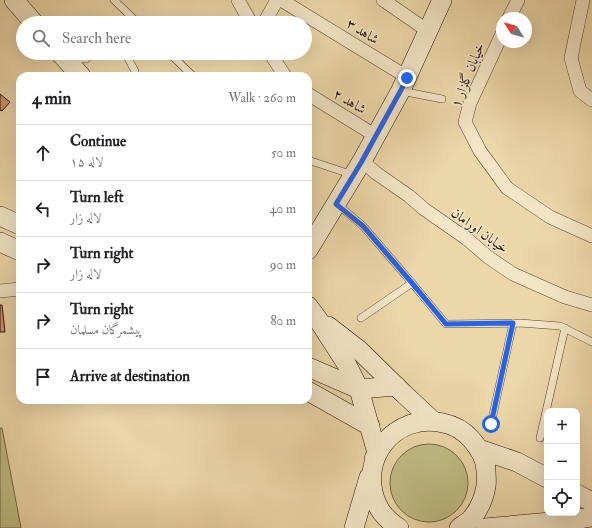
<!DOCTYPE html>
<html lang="en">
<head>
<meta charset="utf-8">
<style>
  :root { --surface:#fff; --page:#f2f2f2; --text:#202124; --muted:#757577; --line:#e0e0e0 }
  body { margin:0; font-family:"IM FELL Double Pica",Amiri,serif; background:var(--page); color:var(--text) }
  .controls { position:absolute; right:12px; bottom:12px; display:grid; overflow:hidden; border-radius:8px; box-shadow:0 4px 16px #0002 }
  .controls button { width:36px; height:36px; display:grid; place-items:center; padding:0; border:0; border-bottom:1px solid var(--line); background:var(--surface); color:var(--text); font:20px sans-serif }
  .compass { position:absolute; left:496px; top:12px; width:36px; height:36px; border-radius:50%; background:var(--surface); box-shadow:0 4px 16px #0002; rotate:307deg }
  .stop { position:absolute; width:12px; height:12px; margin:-9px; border:3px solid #2563eb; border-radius:50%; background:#fff }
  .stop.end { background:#2563eb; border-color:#fff; box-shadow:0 1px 4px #0008 }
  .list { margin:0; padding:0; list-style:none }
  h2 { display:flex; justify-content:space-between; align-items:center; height:52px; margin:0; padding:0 16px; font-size:17px }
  h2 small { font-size:13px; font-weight:400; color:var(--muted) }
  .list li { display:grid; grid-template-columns:26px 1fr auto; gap:12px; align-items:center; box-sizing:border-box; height:56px; padding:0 16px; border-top:1px solid var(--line) }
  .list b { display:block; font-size:15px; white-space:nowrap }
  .list p { margin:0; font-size:13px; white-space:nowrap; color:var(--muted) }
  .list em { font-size:13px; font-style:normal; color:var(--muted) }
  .icon { flex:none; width:22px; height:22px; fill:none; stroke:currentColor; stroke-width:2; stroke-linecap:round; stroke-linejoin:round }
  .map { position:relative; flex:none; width:592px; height:528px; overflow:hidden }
  .search { position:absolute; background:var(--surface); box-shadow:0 4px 16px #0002; left:16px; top:16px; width:296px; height:44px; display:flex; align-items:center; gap:10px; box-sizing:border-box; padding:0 14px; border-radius:22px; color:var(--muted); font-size:15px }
  .panel { position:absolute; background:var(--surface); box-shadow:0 4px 16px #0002; left:16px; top:72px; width:296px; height:332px; border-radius:12px }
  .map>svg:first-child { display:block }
</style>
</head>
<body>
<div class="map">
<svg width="592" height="528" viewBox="0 0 592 528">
  <rect width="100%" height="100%" fill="#ecd7a8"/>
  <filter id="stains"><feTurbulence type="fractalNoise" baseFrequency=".005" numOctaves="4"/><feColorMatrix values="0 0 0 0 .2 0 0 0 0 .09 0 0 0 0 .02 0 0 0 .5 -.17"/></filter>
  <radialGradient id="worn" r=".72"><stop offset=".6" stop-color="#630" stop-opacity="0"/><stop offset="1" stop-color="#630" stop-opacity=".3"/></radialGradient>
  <!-- green -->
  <g fill="#bfbc82" stroke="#746746">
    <polygon points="0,428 2,428 21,528 0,528"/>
    <circle cx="429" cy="483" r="39"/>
  </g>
  <!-- building -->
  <g fill="#d2936b" stroke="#28120a">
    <polygon points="0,94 10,102 2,111 0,110"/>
    <polygon points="0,305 2,305 5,332 0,332"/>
  </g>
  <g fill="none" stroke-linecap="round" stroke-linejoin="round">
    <defs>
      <g id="lane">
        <polyline points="114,0 138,23"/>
        <polyline points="125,53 135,71 134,76"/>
        <polyline points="169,53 193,76"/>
        <polyline points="69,59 86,59 93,53"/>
        <polyline points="401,91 442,99"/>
        <polyline points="308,160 353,175"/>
        <polyline points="337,204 363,226 412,283 446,324 520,323 560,326 592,342"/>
        <polyline points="361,318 412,283"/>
        <polyline points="491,424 513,323"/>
        <polyline points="540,438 565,328"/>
      </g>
      <g id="street">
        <polyline points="238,0 251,23"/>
        <polyline points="281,0 407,77"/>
        <polyline points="383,0 428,31"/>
        <polyline points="583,0 571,58 580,91 592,100"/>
        <polyline points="509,18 518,0"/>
        <polyline points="264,23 277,0"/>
        <polyline points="502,34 470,103 465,122 480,151 507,188 550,217 592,236"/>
        <polyline points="270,53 285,76"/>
        <polyline points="308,94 376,136"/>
        <polyline points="362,161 376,173 409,196 424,209 467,239 488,257 513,274 565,297 592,305"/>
        <polyline points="0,291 20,289"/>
      </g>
      <g id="secondary">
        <polyline points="14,0 34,23"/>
        <polyline points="60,53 81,76"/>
        <polyline points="0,216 20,225"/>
        <polyline points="0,242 20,251"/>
        <polyline points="308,250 362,161 401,90 442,0"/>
        <polyline points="308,306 317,318 346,363 359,389 377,453 374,459"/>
        <polyline points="328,326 359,350 404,394 432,420"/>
        <polyline points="308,367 359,389 396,386"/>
        <polyline points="308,391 370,426"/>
        <polyline points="479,449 517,462 547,478"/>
        <polyline points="577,494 592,502"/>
        <polyline points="354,528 369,477"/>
        <path d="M399,528C390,522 381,514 377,504C357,459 395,412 443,423C453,425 464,431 471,439C479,448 486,459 486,471C486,476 487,482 486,486C484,498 479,510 471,519C468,522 463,525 459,528"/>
        <polyline points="485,528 573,520 592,517"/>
      </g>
    </defs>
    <!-- lane casing -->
    <use href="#lane" stroke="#594332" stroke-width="8"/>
    <!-- street casing -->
    <use href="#street" stroke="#594332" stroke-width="14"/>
    <!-- secondary casing -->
    <use href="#secondary" stroke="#28120a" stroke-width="20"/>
    <!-- lane -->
    <use href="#lane" stroke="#f3e5c6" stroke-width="7"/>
    <!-- street -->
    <use href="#street" stroke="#f3e5c6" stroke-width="13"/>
    <!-- secondary -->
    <use href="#secondary" stroke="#f3e5c6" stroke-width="19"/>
  </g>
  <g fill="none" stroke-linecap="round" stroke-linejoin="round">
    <!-- route -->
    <polyline stroke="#2563eb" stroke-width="5" points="407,78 401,90 362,161 336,204 363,226 412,283 446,324 513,323 491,424"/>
  </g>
  <g text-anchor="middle" stroke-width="3" stroke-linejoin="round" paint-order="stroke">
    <!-- street labels -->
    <g font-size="14" fill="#28120a" stroke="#f3e5c6">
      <text transform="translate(363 31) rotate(32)" y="5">شاهد ۳</text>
      <text transform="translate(467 75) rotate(-68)" y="5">خیابان گلزار ۱</text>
      <text transform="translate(350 101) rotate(31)" y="5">شاهد ۲</text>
      <text transform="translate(480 230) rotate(36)" y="5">خیابان اورامان</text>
    </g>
  </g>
  <rect width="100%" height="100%" filter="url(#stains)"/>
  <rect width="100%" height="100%" fill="url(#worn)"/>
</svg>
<div class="controls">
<button>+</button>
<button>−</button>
<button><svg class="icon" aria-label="locate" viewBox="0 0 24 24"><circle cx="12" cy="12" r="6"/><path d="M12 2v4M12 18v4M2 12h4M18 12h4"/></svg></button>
</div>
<svg class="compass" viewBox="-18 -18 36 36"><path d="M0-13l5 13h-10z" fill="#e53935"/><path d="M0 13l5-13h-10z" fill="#757577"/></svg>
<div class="stop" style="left:491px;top:424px"></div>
<div class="stop end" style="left:407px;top:78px"></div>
<div class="search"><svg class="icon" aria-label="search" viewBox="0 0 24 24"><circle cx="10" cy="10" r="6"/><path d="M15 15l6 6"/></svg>Search here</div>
<section class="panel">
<h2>4 min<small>Walk · 260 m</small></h2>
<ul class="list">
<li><svg class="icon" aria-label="ahead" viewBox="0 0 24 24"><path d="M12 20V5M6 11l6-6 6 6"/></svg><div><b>Continue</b><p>لاله ۱۵</p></div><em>50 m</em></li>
<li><svg class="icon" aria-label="left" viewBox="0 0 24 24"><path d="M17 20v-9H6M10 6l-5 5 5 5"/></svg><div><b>Turn left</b><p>لاله زار</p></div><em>40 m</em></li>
<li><svg class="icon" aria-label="right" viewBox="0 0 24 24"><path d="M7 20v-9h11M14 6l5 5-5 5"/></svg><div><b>Turn right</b><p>لاله زار</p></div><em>90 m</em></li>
<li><svg class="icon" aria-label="right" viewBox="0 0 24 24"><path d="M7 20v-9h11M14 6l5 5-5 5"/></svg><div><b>Turn right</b><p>پیشمرگان مسلمان</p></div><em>80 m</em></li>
<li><svg class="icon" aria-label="arrive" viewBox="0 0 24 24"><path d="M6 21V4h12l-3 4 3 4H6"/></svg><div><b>Arrive at destination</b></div></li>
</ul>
</section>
</div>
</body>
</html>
